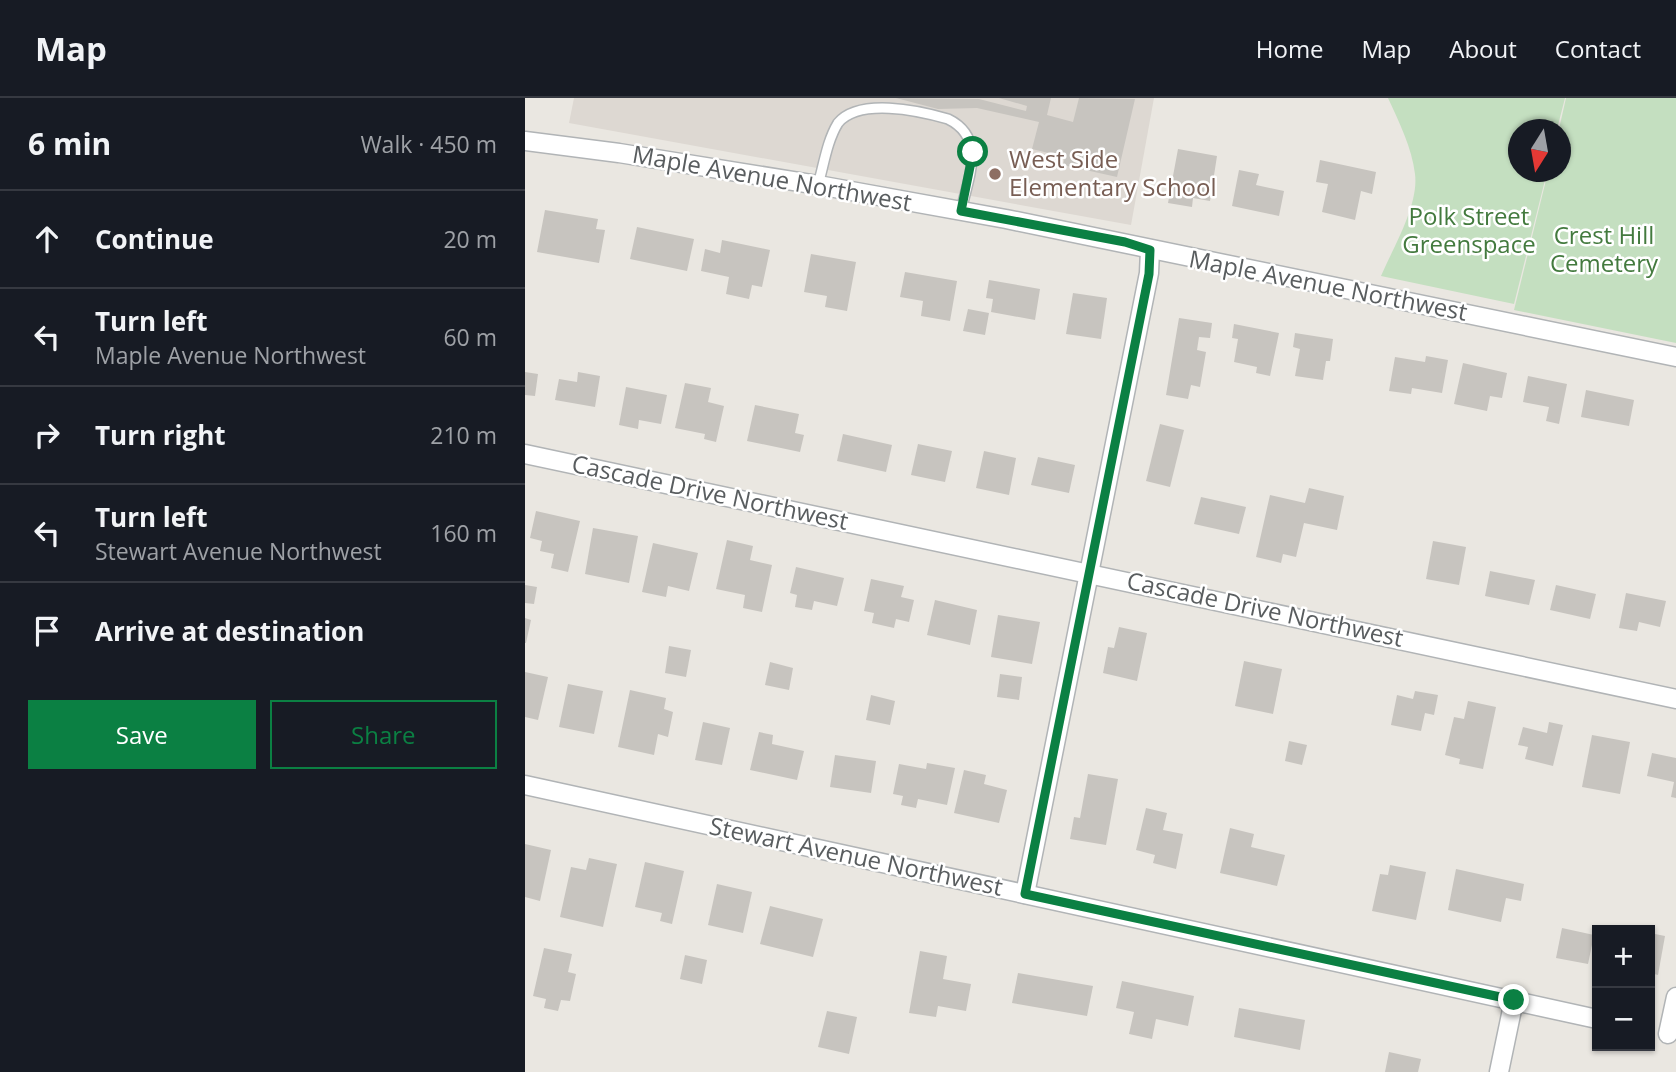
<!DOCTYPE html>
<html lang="en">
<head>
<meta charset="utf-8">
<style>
  :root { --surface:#171b24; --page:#20242c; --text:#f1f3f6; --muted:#9ea1a6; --line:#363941; --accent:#0b8043 }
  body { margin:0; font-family:"Open Sans",sans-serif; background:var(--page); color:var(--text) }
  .controls { position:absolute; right:21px; bottom:21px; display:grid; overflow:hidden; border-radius:0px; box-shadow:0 2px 5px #0004 }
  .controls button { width:63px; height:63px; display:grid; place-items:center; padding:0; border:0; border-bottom:2px solid var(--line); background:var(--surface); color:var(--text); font:35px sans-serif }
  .compass { position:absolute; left:983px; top:21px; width:63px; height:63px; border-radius:50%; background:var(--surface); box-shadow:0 2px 5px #0004; rotate:191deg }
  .stop { position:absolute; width:21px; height:21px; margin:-16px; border:5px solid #0b8043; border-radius:50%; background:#fff }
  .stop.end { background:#0b8043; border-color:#fff; box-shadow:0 2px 7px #0008 }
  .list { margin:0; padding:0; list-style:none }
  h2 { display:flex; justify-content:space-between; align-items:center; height:91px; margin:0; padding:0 28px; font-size:30px }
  h2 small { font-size:23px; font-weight:400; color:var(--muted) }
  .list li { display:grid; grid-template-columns:46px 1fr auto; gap:21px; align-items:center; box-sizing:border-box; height:98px; padding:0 28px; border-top:2px solid var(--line) }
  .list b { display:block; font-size:26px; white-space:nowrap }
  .list p { margin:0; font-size:23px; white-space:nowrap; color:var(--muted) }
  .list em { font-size:23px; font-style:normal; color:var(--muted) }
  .actions { display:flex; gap:14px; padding:21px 28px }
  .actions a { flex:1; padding:16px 0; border:2px solid var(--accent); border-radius:0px; text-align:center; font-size:24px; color:var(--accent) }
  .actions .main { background:var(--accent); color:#fff }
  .icon { flex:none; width:38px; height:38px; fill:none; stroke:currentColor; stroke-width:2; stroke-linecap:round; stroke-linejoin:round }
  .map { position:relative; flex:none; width:1151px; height:974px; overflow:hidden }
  header { display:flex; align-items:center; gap:42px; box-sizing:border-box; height:98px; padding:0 35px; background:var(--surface); border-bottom:2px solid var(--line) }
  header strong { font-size:33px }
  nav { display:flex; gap:38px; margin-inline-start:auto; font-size:24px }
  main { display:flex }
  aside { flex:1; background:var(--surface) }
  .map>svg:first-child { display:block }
</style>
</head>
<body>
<header>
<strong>Map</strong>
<nav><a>Home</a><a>Map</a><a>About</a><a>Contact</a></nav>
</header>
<main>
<aside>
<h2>6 min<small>Walk · 450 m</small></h2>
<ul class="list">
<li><svg class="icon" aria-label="ahead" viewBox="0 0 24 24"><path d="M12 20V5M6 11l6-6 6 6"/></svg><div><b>Continue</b></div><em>20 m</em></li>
<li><svg class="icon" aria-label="left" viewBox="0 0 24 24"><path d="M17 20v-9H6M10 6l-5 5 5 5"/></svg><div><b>Turn left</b><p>Maple Avenue Northwest</p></div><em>60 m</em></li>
<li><svg class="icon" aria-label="right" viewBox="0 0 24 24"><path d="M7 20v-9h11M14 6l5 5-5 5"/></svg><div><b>Turn right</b></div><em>210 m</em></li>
<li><svg class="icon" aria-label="left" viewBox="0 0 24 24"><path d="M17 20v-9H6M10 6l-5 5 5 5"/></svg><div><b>Turn left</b><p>Stewart Avenue Northwest</p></div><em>160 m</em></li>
<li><svg class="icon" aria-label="arrive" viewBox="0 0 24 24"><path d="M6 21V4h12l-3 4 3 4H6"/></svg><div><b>Arrive at destination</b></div></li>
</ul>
<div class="actions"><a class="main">Save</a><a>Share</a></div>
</aside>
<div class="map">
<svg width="1151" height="974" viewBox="0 0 1151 974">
  <rect width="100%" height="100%" fill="#eae7e1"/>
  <!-- education -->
  <polygon fill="#ddd8d2" points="49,0 629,0 606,127 44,25"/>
  <!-- green -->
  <g fill="#c4dfc0">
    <path d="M863,0H1040L1032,31L993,32V74H1022L989,206L856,178C868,150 894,107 890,76C887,50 874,24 863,0Z"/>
    <polygon points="1041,0 1151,0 1151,245 989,212 1023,74 1036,74 1036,32 1034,31"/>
  </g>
  <!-- building -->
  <g fill="#c7c4bf">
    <polygon points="371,0 454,1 501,13 502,8 474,0 526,0 522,17 548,24 554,0 610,1 592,79 538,67 540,59 507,51 514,24 452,10 413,11"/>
    <polygon points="653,51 692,58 685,103 668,100 667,109 643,105"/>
    <polygon points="795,62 851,74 847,96 836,93 830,122 797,114 803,86 791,84"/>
    <polygon points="714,72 734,76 731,87 759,93 754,118 707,108"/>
    <polygon points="20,112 73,121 71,131 80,132 74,165 12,154"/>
    <polygon points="112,129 169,141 162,173 105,161"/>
    <polygon points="197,142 245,152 237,189 227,187 224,201 201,196 204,179 176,173 180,151 195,155"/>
    <polygon points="286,156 331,164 322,213 300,209 302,198 279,194"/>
    <polygon points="380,174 432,183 425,223 396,218 398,203 375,199"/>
    <polygon points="464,182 515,191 510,222 466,214 468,201 461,200"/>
    <polygon points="548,195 582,200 576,241 541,236"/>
    <polygon points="443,211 464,215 460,237 438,233"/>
    <polygon points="654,220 687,225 685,240 674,239 672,252 681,254 675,289 666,287 663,301 641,297"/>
    <polygon points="709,226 754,235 745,278 731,275 732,269 709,264 713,241 707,240"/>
    <polygon points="770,235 808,241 805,263 801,263 798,282 770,278 775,251 768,249"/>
    <polygon points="901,258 923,262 917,295 887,290 886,296 864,293 870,259 900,264"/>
    <polygon points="938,265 982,275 977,300 965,298 962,313 929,306"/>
    <polygon points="0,274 13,276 10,298 0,297"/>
    <polygon points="53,274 75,278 70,309 30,302 34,281 52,284"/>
    <polygon points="1003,278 1042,286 1034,326 1021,323 1024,309 998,304"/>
    <polygon points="160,285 186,290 183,304 199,308 191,344 179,341 180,336 150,330"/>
    <polygon points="101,289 142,297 136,326 114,322 113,331 94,327"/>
    <polygon points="1061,292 1109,302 1104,328 1056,319"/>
    <polygon points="230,307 274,316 270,335 279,337 275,354 222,343"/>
    <polygon points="635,326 659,332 645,389 621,383"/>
    <polygon points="318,336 367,347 361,374 312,363"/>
    <polygon points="393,346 427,353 420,384 386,377"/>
    <polygon points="459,353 491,360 484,397 451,390"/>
    <polygon points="513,359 550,367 544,395 506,387"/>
    <polygon points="784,390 819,398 812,432 779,425 771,459 758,456 756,465 731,459 745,397 780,405"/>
    <polygon points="676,399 721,409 714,436 669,426"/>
    <polygon points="11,413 55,423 43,474 26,470 29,456 15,453 17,443 5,440"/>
    <polygon points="68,430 113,438 104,485 60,476"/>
    <polygon points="202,442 228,448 225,462 247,467 237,514 218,510 220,497 191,491"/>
    <polygon points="908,443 941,449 934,487 901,481"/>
    <polygon points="128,445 173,455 164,493 143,488 141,499 117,494"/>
    <polygon points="271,469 319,480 312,508 289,503 287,512 270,509 272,497 265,495"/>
    <polygon points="965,473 1010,482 1004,507 960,498"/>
    <polygon points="346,481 379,488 376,499 389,502 384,524 371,521 369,530 347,525 349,515 339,513"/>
    <polygon points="0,487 12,489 9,506 0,505"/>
    <polygon points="1031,487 1071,496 1065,521 1025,512"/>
    <polygon points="1101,495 1141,503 1135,529 1114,524 1112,533 1094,530"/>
    <polygon points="410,502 452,512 445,547 402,537"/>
    <polygon points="473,517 515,524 507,566 466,559"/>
    <polygon points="0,520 6,522 1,545 0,545"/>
    <polygon points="594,529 622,535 612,583 578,575 583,549 589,550"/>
    <polygon points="144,548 166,552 161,579 140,575"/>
    <polygon points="719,563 757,571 748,616 710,608"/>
    <polygon points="245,564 268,570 264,592 240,587"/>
    <polygon points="0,574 23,579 13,622 0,619"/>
    <polygon points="475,576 497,579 494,602 472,599"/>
    <polygon points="43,586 78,593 69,636 34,629"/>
    <polygon points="105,592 141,600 139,611 148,614 143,639 133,636 129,657 93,649"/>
    <polygon points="890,593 913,597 909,617 900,615 896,633 866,627 872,597 888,601"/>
    <polygon points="346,597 370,603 365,627 341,622"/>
    <polygon points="943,603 971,609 958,671 934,666 935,661 920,657 929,619 939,621"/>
    <polygon points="178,624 205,630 197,667 170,662"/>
    <polygon points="1024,624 1038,627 1028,668 1000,661 1003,649 993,647 998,629 1022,635"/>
    <polygon points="234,634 248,637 247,646 279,653 272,682 225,672"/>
    <polygon points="1067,637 1105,644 1095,696 1057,689"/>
    <polygon points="764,643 782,647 777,667 760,663"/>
    <polygon points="1127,655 1151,660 1151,700 1146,699 1149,684 1122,678"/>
    <polygon points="310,657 351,663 346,695 305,689"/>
    <polygon points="402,665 430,670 422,707 393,701 391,710 376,707 378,698 368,696 374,666 401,671"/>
    <polygon points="439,672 461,677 459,686 482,692 474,725 429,715"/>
    <polygon points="563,676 593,681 581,747 545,741 549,719 555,720"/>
    <polygon points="621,710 642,715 638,732 658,736 651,771 628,765 630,757 611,752"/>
    <polygon points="705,730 729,736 726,749 760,757 752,788 695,775"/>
    <polygon points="0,746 26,752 15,803 0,799"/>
    <polygon points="64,760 92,766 78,829 35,819 46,769 61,772"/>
    <polygon points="120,764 159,773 147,826 135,823 137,815 110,809"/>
    <polygon points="865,767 901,774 891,822 847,813 855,776 863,777"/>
    <polygon points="931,771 999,786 996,803 981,800 976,824 923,812"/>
    <polygon points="192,786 227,794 218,835 183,827"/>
    <polygon points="245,808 298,821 288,859 235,846"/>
    <polygon points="1037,830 1069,837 1063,866 1031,860"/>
    <polygon points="1125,835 1140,838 1133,877 1125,875"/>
    <polygon points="19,850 47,856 43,874 51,876 45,903 36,902 33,913 19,910 21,901 8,898"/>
    <polygon points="395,853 422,858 418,881 446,886 441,913 413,908 411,919 384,915"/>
    <polygon points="160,857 182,862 177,886 155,881"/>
    <polygon points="493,875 568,888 562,918 487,905"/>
    <polygon points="597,883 669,898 663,928 631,921 627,941 604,936 609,914 591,910"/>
    <polygon points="714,910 780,922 775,952 709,939"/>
    <polygon points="302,913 332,919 324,956 293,949"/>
    <polygon points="864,954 896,961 893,974 860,974"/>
  </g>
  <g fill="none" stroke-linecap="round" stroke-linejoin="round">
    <defs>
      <path id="service" d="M293,87C299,66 302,43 313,25C334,0 392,12 423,21C462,40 443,80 436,113"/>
      <g id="minor">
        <polyline points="0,43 94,55 293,87 481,121 1151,259"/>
        <polyline points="0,356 1151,601"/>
        <polyline points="0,687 1072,921"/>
        <polyline points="500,796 624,175 625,152"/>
        <polyline points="1143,936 1151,899"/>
        <polyline points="974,974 989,902"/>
      </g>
    </defs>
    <!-- service casing -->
    <use href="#service" stroke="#b1b4b6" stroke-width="12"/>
    <!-- minor casing -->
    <use href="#minor" stroke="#b1b4b6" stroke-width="21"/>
    <!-- service -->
    <use href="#service" stroke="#fff" stroke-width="9"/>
    <!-- minor -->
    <use href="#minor" stroke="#fff" stroke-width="18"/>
  </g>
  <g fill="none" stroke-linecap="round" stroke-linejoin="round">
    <!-- route -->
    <polyline stroke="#0b8043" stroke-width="9" points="448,54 436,113 600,144 625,152 624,176 500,796 989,902"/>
  </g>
  <!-- markers -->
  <circle fill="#8d6e63" stroke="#fff" stroke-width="2.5" cx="470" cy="76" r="7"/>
  <g text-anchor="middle" stroke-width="5" stroke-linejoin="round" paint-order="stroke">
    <!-- education labels -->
    <g font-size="24" fill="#785e54" stroke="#fff" text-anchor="start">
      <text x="484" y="70">West Side<tspan x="484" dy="28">Elementary School</tspan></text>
    </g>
    <!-- street labels -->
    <g font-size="24" fill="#595d5f" stroke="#fff">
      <text transform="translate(247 81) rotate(10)" y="8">Maple Avenue Northwest</text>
      <text transform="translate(803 188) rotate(11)" y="8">Maple Avenue Northwest</text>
      <text transform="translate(185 395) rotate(12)" y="8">Cascade Drive Northwest</text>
      <text transform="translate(740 512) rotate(12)" y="8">Cascade Drive Northwest</text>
      <text transform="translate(331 759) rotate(12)" y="8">Stewart Avenue Northwest</text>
    </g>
    <!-- park labels -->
    <g font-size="24" fill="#437a3e" stroke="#fff">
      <text x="944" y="127">Polk Street<tspan x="944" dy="28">Greenspace</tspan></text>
      <text x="1079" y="146">Crest Hill<tspan x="1079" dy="28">Cemetery</tspan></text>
    </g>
  </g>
</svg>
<div class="controls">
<button>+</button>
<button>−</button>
</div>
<svg class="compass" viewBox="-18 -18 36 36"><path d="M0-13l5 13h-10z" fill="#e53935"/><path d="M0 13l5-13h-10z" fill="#9ea1a6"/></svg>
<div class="stop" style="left:448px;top:54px"></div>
<div class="stop end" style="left:989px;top:902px"></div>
</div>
</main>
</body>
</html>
